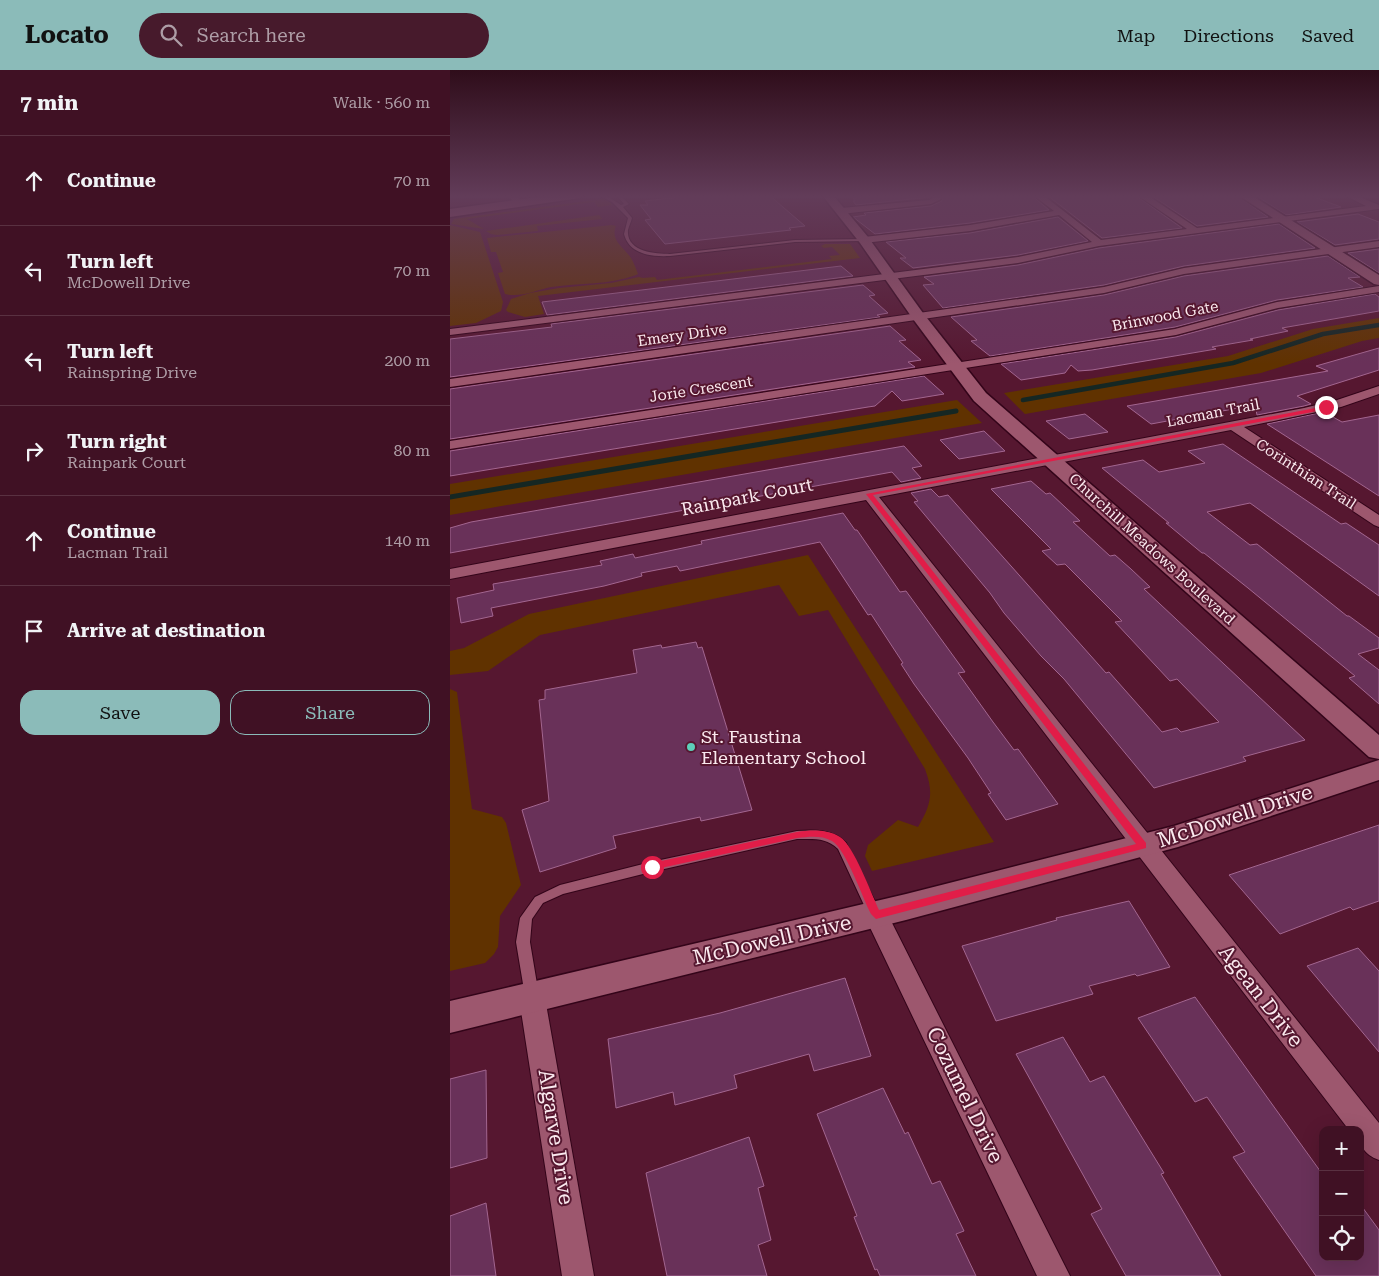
<!DOCTYPE html>
<html lang="en">
<head>
<meta charset="utf-8">
<style>
  :root { --surface:#401124; --page:#471a2c; --text:#f1f3f6; --muted:#ae9da6; --line:#593141; --accent:#8bbbb9 }
  body { margin:0; font-family:"Roboto Serif",serif; background:var(--page); color:var(--text) }
  .controls { position:absolute; right:15px; bottom:15px; display:grid; overflow:hidden; border-radius:10px; box-shadow:0 5px 20px #0002 }
  .controls button { width:45px; height:45px; display:grid; place-items:center; padding:0; border:0; border-bottom:1px solid var(--line); background:var(--surface); color:var(--text); font:25px sans-serif }
  .stop { position:absolute; width:15px; height:15px; margin:-11px; border:4px solid #e11d48; border-radius:50%; background:#fff }
  .stop.end { background:#e11d48; border-color:#fff; box-shadow:0 1px 5px #0008 }
  .list { margin:0; padding:0; list-style:none }
  h2 { display:flex; justify-content:space-between; align-items:center; height:65px; margin:0; padding:0 20px; font-size:21px }
  h2 small { font-size:16px; font-weight:400; color:var(--muted) }
  .list li { display:grid; grid-template-columns:32px 1fr auto; gap:15px; align-items:center; box-sizing:border-box; height:90px; padding:0 20px; border-top:1px solid var(--line) }
  .list b { display:block; font-size:19px; white-space:nowrap }
  .list p { margin:0; font-size:16px; white-space:nowrap; color:var(--muted) }
  .list em { font-size:16px; font-style:normal; color:var(--muted) }
  .actions { display:flex; gap:10px; padding:15px 20px }
  .actions a { flex:1; padding:11px 0; border:1px solid var(--accent); border-radius:15px; text-align:center; font-size:18px; color:var(--accent) }
  .actions .main { background:var(--accent); color:#111 }
  .icon { flex:none; width:28px; height:28px; fill:none; stroke:currentColor; stroke-width:2; stroke-linecap:round; stroke-linejoin:round }
  .map { position:relative; flex:none; width:929px; height:1206px; overflow:hidden }
  header { display:flex; align-items:center; gap:30px; box-sizing:border-box; height:70px; padding:0 25px; background:var(--accent); color:#111 }
  header strong { font-size:24px }
  nav { display:flex; gap:28px; margin-inline-start:auto; font-size:18px }
  .search { width:350px; height:45px; background:var(--page); display:flex; align-items:center; gap:12px; box-sizing:border-box; padding:0 18px; border-radius:28px; color:var(--muted); font-size:19px }
  main { display:flex }
  aside { flex:1; background:var(--surface) }
  .map>svg:first-child { display:block }
</style>
</head>
<body>
<header>
<strong>Locato</strong>
<div class="search"><svg class="icon" aria-label="search" viewBox="0 0 24 24"><circle cx="10" cy="10" r="6"/><path d="M15 15l6 6"/></svg>Search here</div>
<nav><a>Map</a><a>Directions</a><a>Saved</a></nav>
</header>
<main>
<aside>
<h2>7 min<small>Walk · 560 m</small></h2>
<ul class="list">
<li><svg class="icon" aria-label="ahead" viewBox="0 0 24 24"><path d="M12 20V5M6 11l6-6 6 6"/></svg><div><b>Continue</b></div><em>70 m</em></li>
<li><svg class="icon" aria-label="left" viewBox="0 0 24 24"><path d="M17 20v-9H6M10 6l-5 5 5 5"/></svg><div><b>Turn left</b><p>McDowell Drive</p></div><em>70 m</em></li>
<li><svg class="icon" aria-label="left" viewBox="0 0 24 24"><path d="M17 20v-9H6M10 6l-5 5 5 5"/></svg><div><b>Turn left</b><p>Rainspring Drive</p></div><em>200 m</em></li>
<li><svg class="icon" aria-label="right" viewBox="0 0 24 24"><path d="M7 20v-9h11M14 6l5 5-5 5"/></svg><div><b>Turn right</b><p>Rainpark Court</p></div><em>80 m</em></li>
<li><svg class="icon" aria-label="ahead" viewBox="0 0 24 24"><path d="M12 20V5M6 11l6-6 6 6"/></svg><div><b>Continue</b><p>Lacman Trail</p></div><em>140 m</em></li>
<li><svg class="icon" aria-label="arrive" viewBox="0 0 24 24"><path d="M6 21V4h12l-3 4 3 4H6"/></svg><div><b>Arrive at destination</b></div></li>
</ul>
<div class="actions"><a class="main">Save</a><a>Share</a></div>
</aside>
<div class="map">
<svg width="929" height="1206" viewBox="0 0 929 1206">
  <rect width="100%" height="100%" fill="#561730"/>
  <!-- green -->
  <g fill="#603200">
    <polygon points="158,128 162,135 148,137 144,132 17,149 34,159 1,154 4,149"/>
    <polygon points="149,145 152,149 87,156 88,161 47,165 41,164 36,161"/>
    <polygon points="0,155 30,162 53,232 51,241 26,253 0,256"/>
    <path d="M162,155L166,156C160,171 174,177 181,188C184,193 186,199 188,204L186,205C159,215 130,213 101,217C87,220 70,228 55,224L48,203L53,202L46,182H41L37,168Z"/>
    <polygon points="375,174 400,174 410,188 88,226 94,244 75,247 58,242 56,240 61,229 80,223 109,218 161,213 189,207 193,208 205,207 207,210 382,189 379,186 390,185 382,177 374,178 371,176"/>
    <polygon points="929,248 929,268 912,271 811,303 575,344 554,323 778,286 863,259"/>
    <polygon points="507,330 532,353 0,445 0,414"/>
    <path d="M358,485L544,772L422,801L415,786L418,775L448,750L468,757C481,735 484,723 475,699L378,540L349,546L329,515L90,565L38,601L0,605V581L14,578L79,544Z"/>
    <polygon points="0,619 7,622 22,739 52,747 56,753 71,815 50,846 48,877 44,884 35,893 0,901"/>
  </g>
  <g fill="none" stroke-linecap="round" stroke-linejoin="round">
    <!-- stream-far1 -->
    <polyline stroke="#152723" stroke-width="4.5" points="573,330 783,293 873,264 929,255"/>
    <!-- stream -->
    <polyline stroke="#152723" stroke-width="5" points="0,427 506,341"/>
  </g>
  <!-- building -->
  <g fill="#693159" stroke="#a36690">
    <polygon points="247,125 319,125 355,156 339,158 341,160 215,174 195,150 201,149 190,135 198,135 195,131"/>
    <polygon points="438,125 469,125 471,127 480,127 406,135 403,131 405,131 403,128"/>
    <polygon points="504,125 581,125 599,140 520,153 425,164 403,147 416,145 414,143 481,136 492,131 492,126"/>
    <polygon points="597,125 685,125 732,158 652,168"/>
    <polygon points="701,125 786,125 818,147 747,156"/>
    <polygon points="805,125 859,125 891,137 836,145"/>
    <polygon points="908,144 929,152 929,169 885,175 847,152"/>
    <polygon points="608,147 638,171 568,185 463,198 450,188 456,188 436,172 520,163"/>
    <polygon points="829,154 865,178 734,196 654,215 493,238 473,215 484,214 474,207 568,195 649,178"/>
    <polygon points="929,179 929,203 898,183"/>
    <polygon points="878,186 910,207 898,208 913,217 827,230 725,257 540,286 521,271 527,270 501,247 654,225 734,206"/>
    <polygon points="391,196 403,206 97,245 92,232"/>
    <polygon points="413,215 425,225 419,226 438,243 427,245 430,247 0,307 0,269 102,257 101,254"/>
    <polygon points="925,224 929,227 929,241 832,258 838,261 800,269 803,270 762,277 766,279 642,300 628,301 621,295 615,303 571,310 551,294 726,267 828,240"/>
    <polygon points="440,256 456,270 449,271 471,290 458,292 465,297 0,369 0,319"/>
    <polygon points="929,278 929,300 847,326 861,334 854,336 807,345 805,335 701,354 677,336 878,301 866,296"/>
    <polygon points="474,306 494,324 452,331 442,321 425,336 418,337 0,406 0,381"/>
    <polygon points="874,342 892,352 929,345 929,426 817,354"/>
    <polygon points="635,344 658,362 619,369 596,351"/>
    <polygon points="534,361 555,381 509,389 490,370"/>
    <polygon points="773,374 891,454 896,453 929,475 929,526 800,433 757,442 800,475 807,474 897,546 899,546 929,568 929,578 908,584 929,600 929,634 899,608 905,606 798,518 754,483 752,483 716,453 719,453 652,398 693,390 709,402 755,393 738,381"/>
    <polygon points="454,376 472,396 462,398 471,408 451,412 442,402 0,483 0,458 21,452"/>
    <polygon points="581,411 596,424 600,423 630,451 623,452 660,486 665,485 681,499 700,517 694,519 855,670 793,687 796,691 704,718 614,609 591,586 554,543 540,523 464,432 468,431 461,423 481,419 489,427 498,425 656,603 659,602 712,662 727,658 731,662 769,652 727,609 720,611 665,552 672,551 615,494 607,495 592,481 601,479 541,419"/>
    <polygon points="393,443 405,460 407,460 450,522 456,521 515,602 508,603 543,652 564,680 568,679 608,734 556,750 538,724 541,723 518,688 464,614 451,594 453,593 421,544 418,545 370,472 230,501 227,496 191,503 192,506 154,516 41,538 43,546 11,553 7,528 44,520 43,514 152,495 150,491 183,484 185,488 252,474 251,471"/>
    <polygon points="246,572 248,578 252,577 302,740 251,751 250,747 163,766 166,778 90,802 72,740 99,731 89,630 95,629 95,620 187,603 183,580 211,575 212,578"/>
    <polygon points="929,755 929,831 903,840 900,837 830,864 779,805"/>
    <polygon points="679,831 720,897 687,906 685,904 639,916 643,924 546,951 512,876 607,850 606,848"/>
    <polygon points="908,878 929,901 929,982 857,896"/>
    <polygon points="395,908 421,986 364,1001 359,984 284,1005 287,1018 225,1035 223,1022 166,1038 158,969 270,943"/>
    <polygon points="745,927 873,1105 873,1187 910,1187 910,1134 929,1160 929,1206 866,1206 783,1087 795,1082 757,1027 745,1032 688,948"/>
    <polygon points="613,967 640,1012 654,1006 714,1103 711,1104 771,1206 676,1206 641,1144 652,1139 566,984"/>
    <polygon points="36,1000 37,1088 0,1098 0,1009"/>
    <polygon points="433,1018 455,1064 458,1062 482,1114 490,1111 514,1161 506,1164 526,1206 430,1206 427,1199 425,1200 404,1147 407,1146 367,1044"/>
    <polygon points="299,1067 314,1116 308,1118 321,1170 308,1175 317,1206 217,1206 196,1103"/>
    <polygon points="36,1133 46,1206 0,1206 0,1146"/>
  </g>
  <g fill="none" stroke-linecap="round" stroke-linejoin="round">
    <defs>
      <g id="lane">
        <path d="M148,125L157,126L171,135L174,134L168,127L169,125H173L172,127L179,134L173,137L182,148C181,152 179,156 178,160C176,182 205,184 220,184L345,170L414,169L416,170L414,171L345,172L220,186C201,187 179,184 174,164L178,148L162,132Z"/>
        <path d="M347,761C365,760 383,759 396,773L431,844L430,848L425,849L420,848L388,779C376,767 363,769 347,769L201,802L113,824L93,833L82,849L80,872L89,926L87,930L82,932L77,930L75,926L66,872L70,848L85,827L110,815L201,792Z"/>
      </g>
      <g id="street">
        <polygon points="57,125 66,125 73,132 66,134"/>
        <polygon points="481,125 489,125 491,129 481,134 391,144 387,141 391,138 479,130 483,128"/>
        <polygon points="583,125 593,125 651,170 737,159 687,125 697,125 747,158 916,136 894,125 905,125 929,135 929,139 649,176 568,193 0,265 0,259 568,187 642,172 609,145 520,161 414,173 409,170 414,167 520,155 604,141"/>
        <polygon points="929,171 929,177 734,204 654,223 0,317 0,309 654,217 734,198"/>
        <polygon points="929,216 929,222 828,238 726,265 0,379 0,371 725,259 827,232"/>
        <path d="M929,316V324L891,337L794,357L929,445V457L924,455L781,360L429,427L929,1053V1090C913,1084 910,1076 910,1060H899L416,430L0,509V499L854,338L887,330Z"/>
        <polygon points="426,836 435,838 438,845 620,1206 587,1206 414,845 417,838"/>
        <polygon points="82,917 91,920 95,928 144,1206 112,1206 69,928 73,920"/>
      </g>
      <g id="secondary">
        <polygon points="102,125 135,125 130,128 0,147 0,139"/>
        <polygon points="372,125 383,125 418,167 473,243 536,323 929,665 929,689 919,687 524,331 463,249 410,173"/>
        <polygon points="788,125 801,125 929,205 929,215 924,214"/>
        <polygon points="929,690 929,710 728,777 456,850 0,963 0,931 456,824 724,756"/>
      </g>
    </defs>
    <!-- lane casing -->
    <use href="#lane" stroke="#330419" stroke-width="2"/>
    <!-- street casing -->
    <use href="#street" stroke="#330419" stroke-width="2"/>
    <!-- secondary casing -->
    <use href="#secondary" stroke="#330419" stroke-width="3"/>
    <!-- lane -->
    <use href="#lane" fill="#9d576e" fill-rule="evenodd"/>
    <!-- street -->
    <use href="#street" fill="#9d576e" fill-rule="evenodd"/>
    <!-- secondary -->
    <use href="#secondary" fill="#9d576e" fill-rule="evenodd"/>
  </g>
  <!-- sky -->
  <linearGradient id="sky" x2="0" y2="1"><stop stop-color="#2f0d1a"/><stop offset="0.43" stop-color="#623c59"/><stop offset="1" stop-color="#623c59" stop-opacity="0"/></linearGradient>
  <rect width="929" height="294" fill="url(#sky)"/>
  <!-- route -->
  <path fill="#e11d48" d="M876,336L878,339L423,425L696,773V778L426,849L421,844C413,829 396,779 382,771C371,765 359,767 347,768L202,800L198,799V794L202,793L347,762C361,760 377,759 390,767C404,776 421,823 429,840L686,774L416,424Z"/>
  <!-- markers -->
  <circle fill="#5dceb9" stroke="#561730" stroke-width="2" cx="241" cy="677" r="5"/>
  <g text-anchor="middle" stroke-width="4" stroke-linejoin="round" paint-order="stroke">
    <!-- far-street labels -->
    <g font-size="15" fill="#fae9ee" stroke="#561730">
      <text transform="translate(715 246) rotate(-11)" y="5">Brinwood Gate</text>
      <text transform="translate(232 265) rotate(-8)" y="5">Emery Drive</text>
      <text transform="translate(251 319) rotate(-9)" y="5">Jorie Crescent</text>
      <text transform="translate(763 343) rotate(-11)" y="5">Lacman Trail</text>
      <text transform="translate(856 404) rotate(33)" y="5">Corinthian Trail</text>
      <text transform="translate(702 479) rotate(42)" y="5">Churchill Meadows Boulevard</text>
    </g>
    <!-- street labels -->
    <g font-size="18" fill="#fae9ee" stroke="#561730">
      <text transform="translate(297 427) rotate(-11)" y="6">Rainpark Court</text>
    </g>
    <!-- poi labels -->
    <g font-size="18" fill="#fae9ee" stroke="#561730" text-anchor="start">
      <text x="251" y="673">St. Faustina<tspan x="251" dy="21">Elementary School</tspan></text>
    </g>
    <!-- near-street labels -->
    <g font-size="21" fill="#fae9ee" stroke="#561730">
      <text transform="translate(785 746) rotate(-18)" y="7">McDowell Drive</text>
      <text transform="translate(322 870) rotate(-13)" y="7">McDowell Drive</text>
      <text transform="translate(811 926) rotate(52)" y="7">Agean Drive</text>
      <text transform="translate(515 1025) rotate(64)" y="7">Cozumel Drive</text>
      <text transform="translate(106 1067) rotate(81)" y="7">Algarve Drive</text>
    </g>
  </g>
</svg>
<div class="controls">
<button>+</button>
<button>−</button>
<button><svg class="icon" aria-label="locate" viewBox="0 0 24 24"><circle cx="12" cy="12" r="6"/><path d="M12 2v4M12 18v4M2 12h4M18 12h4"/></svg></button>
</div>
<div class="stop" style="left:202px;top:797px"></div>
<div class="stop end" style="left:876px;top:337px"></div>
</div>
</main>
</body>
</html>
